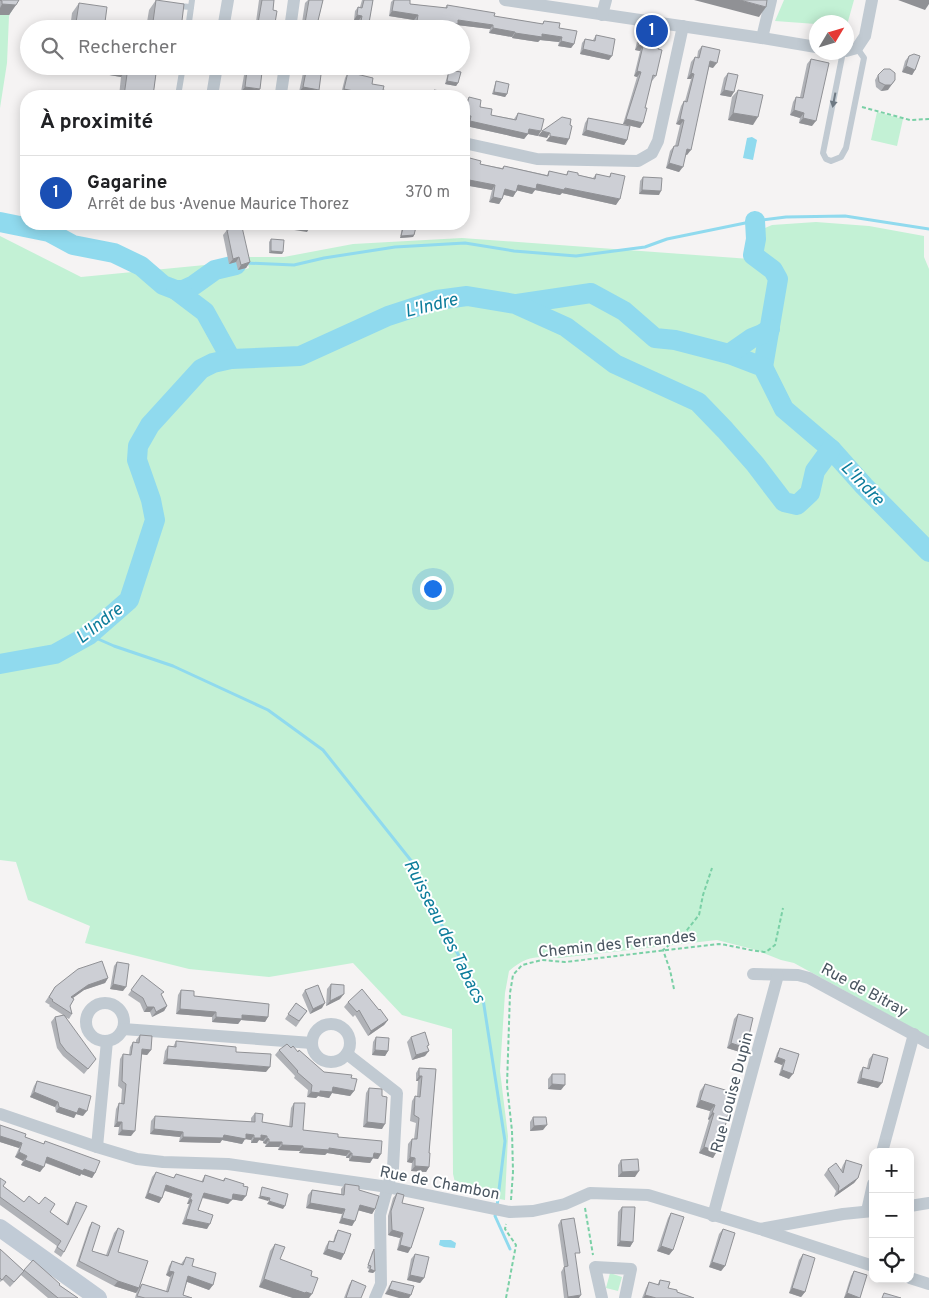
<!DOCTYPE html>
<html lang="fr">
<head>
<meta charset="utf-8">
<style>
  :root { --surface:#fff; --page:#f6f6f6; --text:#202124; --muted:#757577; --line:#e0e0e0; --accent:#1a73e8 }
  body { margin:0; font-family:Overpass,sans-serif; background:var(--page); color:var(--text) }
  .controls { position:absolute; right:15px; bottom:15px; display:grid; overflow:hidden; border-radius:10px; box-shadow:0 2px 12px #0003 }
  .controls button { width:45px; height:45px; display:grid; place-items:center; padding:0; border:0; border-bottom:1px solid var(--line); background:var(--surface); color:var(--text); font:25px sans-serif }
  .compass { position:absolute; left:809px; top:15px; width:45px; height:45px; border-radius:50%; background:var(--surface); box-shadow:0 2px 12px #0003; rotate:52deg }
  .you { position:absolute; left:432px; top:588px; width:18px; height:18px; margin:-12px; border:4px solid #fff; border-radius:50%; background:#1a73e8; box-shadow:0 0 0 8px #1a73e833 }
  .badge { display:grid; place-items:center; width:32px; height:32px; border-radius:50%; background:var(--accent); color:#fff; font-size:16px; font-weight:700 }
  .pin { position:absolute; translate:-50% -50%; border:2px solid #fff; box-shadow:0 1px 5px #0006 }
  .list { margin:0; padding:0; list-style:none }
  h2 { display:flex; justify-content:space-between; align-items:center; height:65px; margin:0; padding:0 20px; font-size:21px }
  h2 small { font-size:16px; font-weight:400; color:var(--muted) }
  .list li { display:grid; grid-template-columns:32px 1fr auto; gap:15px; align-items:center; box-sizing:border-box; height:75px; padding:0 20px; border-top:1px solid var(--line) }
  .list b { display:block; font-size:19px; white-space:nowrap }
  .list p { margin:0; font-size:16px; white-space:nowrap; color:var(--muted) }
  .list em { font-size:16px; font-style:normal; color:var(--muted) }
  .icon { flex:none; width:28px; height:28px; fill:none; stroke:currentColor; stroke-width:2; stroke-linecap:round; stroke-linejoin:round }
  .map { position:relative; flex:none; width:929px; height:1298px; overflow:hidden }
  .search { position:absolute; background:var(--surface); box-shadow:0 2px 12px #0003; left:20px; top:20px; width:450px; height:55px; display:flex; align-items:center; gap:12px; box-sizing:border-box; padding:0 18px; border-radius:28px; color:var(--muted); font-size:19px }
  .panel { position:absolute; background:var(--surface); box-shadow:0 2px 12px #0003; left:20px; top:90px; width:450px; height:140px; border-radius:20px }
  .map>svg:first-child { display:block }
</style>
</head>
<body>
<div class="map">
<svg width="929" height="1298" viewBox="0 0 929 1298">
  <rect width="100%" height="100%" fill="#f5f3f3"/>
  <!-- green -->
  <g fill="#c3f1d5">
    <polygon points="0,0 17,0 9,16 7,63 0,108"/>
    <polygon points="784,0 854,0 847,25 846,22 816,22 816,24 775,21"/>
    <polygon points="877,112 903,119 897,146 871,140"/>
    <path d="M816,222L869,226L924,236V257L929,269V1037L794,963L781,960L756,950L717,940L559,958C536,957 528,955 509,971L505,993L500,1071L508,1136L505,1200L457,1191L453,1174L452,1029L402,1015L353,963L269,977L189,969L85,943L90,926L28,900L16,862L0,860V236L81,277L205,265L226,260L228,266L234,265L237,272L249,268L246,257H284L353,244L462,238L764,260C757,248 757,244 760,230L772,225Z"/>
    <polygon points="610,1273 622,1277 618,1291 606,1288"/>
  </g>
  <!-- water -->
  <g fill="#90daee">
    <polygon points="752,137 757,140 753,160 743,158 747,138"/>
    <polygon points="440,1240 451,1240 456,1243 455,1248 444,1247 439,1245"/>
  </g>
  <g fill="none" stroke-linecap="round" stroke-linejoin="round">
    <!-- stream -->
    <g stroke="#90daee" stroke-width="3">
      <polyline points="245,263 294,265 324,258 395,247 465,243 514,251 576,256 645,247 667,239 755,221 786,217 845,216 929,229"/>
      <polyline points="89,635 114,646 173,666 268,710 323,750 413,863 425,895 483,999 505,1141 497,1206"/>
      <polyline points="496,1213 495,1216 510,1249"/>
    </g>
    <!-- river -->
    <g stroke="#90daee" stroke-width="20">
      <polyline points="755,221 756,239 753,255 773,270 778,279 763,367"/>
      <polyline points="0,222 49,232 73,245 114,253 141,266 163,285 176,290 183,290 194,285 215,270 236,265"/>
      <polyline points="176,290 205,312 231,359"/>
      <polyline points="517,304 591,293 624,311 655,338 675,340 729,354 763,367 784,409 831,449 864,486 929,552"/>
      <polyline points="729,354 752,338 762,334 770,329"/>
      <polyline points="0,664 55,654 89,635 129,600 155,520 151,500 137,460 138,446 150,425 201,369 213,363 231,359 300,356 388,316 437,300 467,296 515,304 566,327 615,364 698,402 725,430 755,464 784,502 797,505 810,493 815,471 831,449"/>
    </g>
    <!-- path -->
    <g stroke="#7ad0a6" stroke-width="2" stroke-dasharray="4 2.5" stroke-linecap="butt">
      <polyline points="862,107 910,120 929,119"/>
      <polyline points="674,989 670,970 663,950 687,930 699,915 703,895 712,868"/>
      <path d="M511,1200L513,1172L512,1131L507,1085L510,993L513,975L522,965L542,960L565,962L719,944C735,946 750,951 766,952L775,945L783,908"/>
      <polyline points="585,1208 593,1255"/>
      <polyline points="506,1298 516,1245 505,1229 506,1224"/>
    </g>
    <!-- lane -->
    <g stroke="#c1cad2" stroke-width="6">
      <polyline points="178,6 191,7"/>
      <polyline points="188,29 192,0"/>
      <polyline points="843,52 823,153 826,159 831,161 841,157 846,148 864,58 857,48"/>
      <polyline points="178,96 183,66"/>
    </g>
    <!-- street -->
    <g stroke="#c1cad2" stroke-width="12">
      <polyline points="505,0 762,38 816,47"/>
      <polyline points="602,15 606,0"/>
      <polyline points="223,29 228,0"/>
      <polyline points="290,29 294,0"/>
      <polyline points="762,38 771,0"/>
      <polyline points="846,51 857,48 865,36 872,0"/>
      <polyline points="212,96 217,66"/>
      <polyline points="285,96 281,93 285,66"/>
      <polyline points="464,143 537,159 638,161 652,153 658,141 683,26"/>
      <polyline points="753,974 798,975 809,978 929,1043"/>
      <circle cx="105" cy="1022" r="19"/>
      <circle cx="331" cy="1043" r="19"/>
      <polyline points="123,1029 312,1043"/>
      <polyline points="347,1054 397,1093 393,1168 380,1215 381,1284 375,1298"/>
      <polyline points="0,1114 97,1147 137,1159 163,1162 228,1164 388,1187 510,1212 533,1211 565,1204 590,1193 648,1195 760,1229 843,1214 873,1211"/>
      <polyline points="97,1147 107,1041"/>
      <polyline points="882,1152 914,1034"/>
      <polyline points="910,1206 929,1203"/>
      <polyline points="867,1211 873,1184"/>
      <polyline points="713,1216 778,975"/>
      <polyline points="763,1230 873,1266"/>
      <polyline points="910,1278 929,1284"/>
      <polyline points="602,1298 595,1267 631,1269 625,1298"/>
    </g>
    <!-- secondary -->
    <polyline stroke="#c1cbd6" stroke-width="18" points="0,1228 98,1298"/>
  </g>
  <!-- wall -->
  <g fill="#b0b2b7">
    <polygon points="0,0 19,0 9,15 0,15"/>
    <polygon points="156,0 181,29 70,29 72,13 79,3 105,22 146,28 149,10"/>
    <polygon points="259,0 274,0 273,10 274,29 255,29"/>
    <polygon points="308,0 323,0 316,29 301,29 305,3"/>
    <polygon points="362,0 373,0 369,23 366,28 358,25 359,20 354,20 355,11 358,7 360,7"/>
    <polygon points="393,0 410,0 410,4 445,8 447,5 494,16 542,24 544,21 559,28 574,44 571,48 558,46 559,42 540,40 538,42 512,38 512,37 489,33 490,29 457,25 413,26 414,20 389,16 391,2"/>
    <polygon points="641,32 658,49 656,76 652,81 651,81 640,128 623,124 637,77 634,76 640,51 635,50 638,37"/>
    <polygon points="596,35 609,60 580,54 582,43 585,39 593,40"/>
    <polygon points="702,46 713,68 709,67 687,155 686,154 679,172 666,168 670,151 674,146 675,146 680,125 676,124 681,106 684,101 685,101 691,79 687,79 691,62 695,57 697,58 698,51"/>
    <polygon points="909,56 915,70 912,75 902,72 905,61"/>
    <polygon points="811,59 812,126 799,123 800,118 790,115 793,102 796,97 800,97 807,64"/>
    <polygon points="93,66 157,66 153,96 119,96 121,77 92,72"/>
    <polygon points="305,66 320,66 316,95 299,92 304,68"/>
    <polygon points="247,70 256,94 241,92 244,75"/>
    <polygon points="449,70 458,83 456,86 445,84 448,73"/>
    <polygon points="348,72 383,90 411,96 351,96 341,94 345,78"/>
    <polygon points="728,73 731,97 720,95 724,78"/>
    <polygon points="878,75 888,90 881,91 876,87 875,80"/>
    <polygon points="496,81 507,94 505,97 492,94 495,84"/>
    <polygon points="434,90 445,96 430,96"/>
    <polygon points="738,90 753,125 728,120 732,97"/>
    <polygon points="469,97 491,115 514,119 518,113 538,136 528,134 524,139 466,126 467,121 465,104"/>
    <polygon points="588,118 627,140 624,145 582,135 585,123"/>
    <polygon points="466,157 480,164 502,168 504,166 547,175 549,171 566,175 568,171 578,175 593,178 596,174 609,177 611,173 616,205 572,195 562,193 560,195 535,190 532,194 517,190 513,197 504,195 499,204 489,202 492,190 464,185 464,161"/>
    <polygon points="643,177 659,195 639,194 640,181"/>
    <polygon points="404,224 414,235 413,237 400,238 402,227"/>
    <polygon points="227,230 250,262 246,268 238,270 236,262 229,264 223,235"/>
    <polygon points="271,239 283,252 282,254 269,253 269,242"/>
    <polygon points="117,962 123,991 110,989 114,966"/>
    <polygon points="142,975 162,996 167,1006 164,1011 152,1017 150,1012 144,1012 140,1003 128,995"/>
    <polygon points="108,978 105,983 84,990 73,998 70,1006 72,1014 69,1019 65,1017 92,1064 84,1074 63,1056 57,1048 51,1022 55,1017 63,1015 49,1006 50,1005 45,1002 55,987"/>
    <polygon points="331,984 340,999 326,1006 327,989"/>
    <polygon points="181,990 194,996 268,1017 265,1022 241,1020 238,1024 212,1022 212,1017 176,1014 178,995"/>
    <polygon points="305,990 322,1008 310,1014 302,995"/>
    <polygon points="348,1002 379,1010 388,1020 384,1025 368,1036 355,1015 353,1017 344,1007"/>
    <polygon points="296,1003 307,1011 296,1027 285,1019"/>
    <polygon points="738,1014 746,1048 743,1053 727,1048 734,1019"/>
    <polygon points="140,1035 151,1050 147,1055 142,1054 131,1136 118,1135 119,1127 114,1127 116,1109 119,1103 121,1104 122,1089 118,1086 120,1059 123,1054 129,1055 130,1047 133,1042 136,1042 136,1040"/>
    <polygon points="376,1037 388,1051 385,1056 372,1055 373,1042"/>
    <polygon points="411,1037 427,1047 425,1056 412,1060 407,1042"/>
    <polygon points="176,1041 236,1052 266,1072 163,1064 165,1051 168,1046 173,1047"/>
    <polygon points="291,1048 298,1052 324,1072 351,1078 354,1091 350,1096 332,1093 329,1098 318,1096 316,1098 307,1097 308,1090 294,1078 295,1076 275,1055 279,1050"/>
    <polygon points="780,1048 799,1054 789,1079 779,1075 782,1065 774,1062 777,1053"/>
    <polygon points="873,1054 878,1088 857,1083 860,1072 863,1067 867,1068 869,1059"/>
    <polygon points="419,1068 436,1069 429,1153 429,1167 426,1172 411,1171 412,1163 407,1162 408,1144 412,1139 414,1139 416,1123 410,1121 412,1101 415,1096 417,1096 418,1081 416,1081 416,1073"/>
    <polygon points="552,1074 561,1090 548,1089 548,1079"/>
    <polygon points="37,1081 83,1116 76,1114 74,1118 56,1112 55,1107 30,1097 34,1086"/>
    <polygon points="705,1084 726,1123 717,1151 713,1158 699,1153 709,1120 708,1119 710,1111 696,1107 700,1091"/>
    <polygon points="369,1088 382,1096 382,1129 363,1127 366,1093"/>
    <polygon points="294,1103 303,1130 338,1137 378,1159 373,1158 370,1163 349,1161 349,1158 346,1158 346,1156 327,1153 325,1155 299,1153 300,1151 278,1150 279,1147 265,1147 266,1144 263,1143 263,1141 259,1140 257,1143 251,1143 251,1140 245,1139 242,1144 222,1140 220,1143 179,1142 180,1137 150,1134 151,1121 155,1116 251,1122 251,1118 255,1113 262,1122 289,1127 291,1108"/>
    <polygon points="533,1117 543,1130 530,1131 530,1122"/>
    <polygon points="0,1125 25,1137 43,1144 45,1141 95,1173 92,1178 81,1174 80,1176 45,1163 40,1172 21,1165 23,1161 15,1157 19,1148 0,1142"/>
    <polygon points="621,1160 635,1177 618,1177 618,1165"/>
    <polygon points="846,1160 858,1178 854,1183 834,1197 836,1191 824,1175 828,1169 841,1170 843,1165"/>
    <polygon points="156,1172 173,1178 176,1174 201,1182 205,1175 222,1181 225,1178 242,1201 232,1199 228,1204 202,1198 198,1210 207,1229 182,1224 189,1204 187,1204 189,1198 165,1191 162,1198 159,1203 145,1198 152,1177"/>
    <polygon points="0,1178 3,1186 24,1202 39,1204 66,1224 73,1207 76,1202 64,1252 61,1257 54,1252 57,1246 0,1205"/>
    <polygon points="345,1184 359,1190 375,1209 372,1214 358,1210 352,1226 339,1223 342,1214 306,1208 308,1195 312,1190 341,1194 341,1189"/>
    <polygon points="397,1193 402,1203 408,1253 397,1250 400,1238 388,1235 388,1216 393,1198"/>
    <polygon points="622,1207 633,1242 630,1247 617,1246 618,1212"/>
    <polygon points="671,1213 673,1250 669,1255 657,1251 668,1218"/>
    <polygon points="561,1220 579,1298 564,1298 561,1272 564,1267 558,1225"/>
    <polygon points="92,1222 92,1251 106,1255 114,1233 118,1228 118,1252 140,1286 142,1284 166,1291 170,1277 166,1275 169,1266 172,1261 181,1264 186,1257 192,1266 213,1285 209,1290 187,1282 183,1295 192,1298 135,1298 137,1291 136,1293 114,1286 76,1266 89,1227"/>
    <polygon points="723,1229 725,1266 721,1271 709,1267 719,1234"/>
    <polygon points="338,1230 344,1254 341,1260 323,1254 326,1246 329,1241 333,1242 335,1235"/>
    <polygon points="275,1244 280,1259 311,1276 309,1298 293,1298 259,1287 270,1251"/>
    <polygon points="0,1249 24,1271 33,1260 59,1285 78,1298 48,1298 21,1275 10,1287 3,1280 0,1282"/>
    <polygon points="374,1249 375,1271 373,1273 368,1272 369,1269 367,1268 372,1252"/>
    <polygon points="415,1254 424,1278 420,1283 407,1280 411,1259"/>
    <polygon points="803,1254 805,1292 801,1297 789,1293 799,1260"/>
    <polygon points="854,1271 867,1275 860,1298 844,1298 851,1276"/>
    <polygon points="352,1280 361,1298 344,1298 349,1285"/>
    <polygon points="660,1280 668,1288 677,1292 694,1298 642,1298 646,1288 649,1282 657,1285"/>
    <polygon points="392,1281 414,1286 385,1294 389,1286"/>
  </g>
  <!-- shaded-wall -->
  <g fill="#909195">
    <polygon points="694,0 740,0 766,7 759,17"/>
    <polygon points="898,0 929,0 929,4 925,10"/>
    <polygon points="2,4 16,5 9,15 0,15 0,8"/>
    <polygon points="392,11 418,15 414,20 389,16"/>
    <polygon points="357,15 362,16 359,20 354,20"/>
    <polygon points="458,20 493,25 490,29 457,25 455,29 413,26 417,21"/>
    <polygon points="361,21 369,23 366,28 358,25"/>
    <polygon points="493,28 515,32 512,37 489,33"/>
    <polygon points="515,33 542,34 562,37 559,42 540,40 538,42 512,38"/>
    <polygon points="561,41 574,44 571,48 558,46"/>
    <polygon points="638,45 643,46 640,51 635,50"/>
    <polygon points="583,49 612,56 609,60 580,54"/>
    <polygon points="710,61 717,63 713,68 707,66"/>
    <polygon points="96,66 121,66 128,67 121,77 92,72"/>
    <polygon points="906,66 915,70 912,75 902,72"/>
    <polygon points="637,71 641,72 637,77 634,76"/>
    <polygon points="691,73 694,74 691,79 687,79"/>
    <polygon points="895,80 888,90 881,91 885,85"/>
    <polygon points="447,81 458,83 456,86 445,84"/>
    <polygon points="245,87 260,89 256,94 241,92"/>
    <polygon points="303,87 319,90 316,95 299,92"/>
    <polygon points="344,89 377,96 351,96 341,94"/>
    <polygon points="724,90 734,92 731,97 720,95"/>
    <polygon points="494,92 507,94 505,97 492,94"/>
    <polygon points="794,110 804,113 800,118 790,115"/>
    <polygon points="733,113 758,117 753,125 728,120"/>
    <polygon points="464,115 471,116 467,121 464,121"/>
    <polygon points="803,118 816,121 812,126 799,123"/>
    <polygon points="626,119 643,123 640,128 623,124"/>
    <polygon points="680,119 684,120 680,125 676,124"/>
    <polygon points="470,121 529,129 541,131 538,136 528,134 524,139 466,126"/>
    <polygon points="586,130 627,140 624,145 582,135"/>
    <polygon points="542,131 550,133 547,138 538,136"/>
    <polygon points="550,136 569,139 566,145 546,141"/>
    <polygon points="687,149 691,150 687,155 684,154"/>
    <polygon points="669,163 683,167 679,172 666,168"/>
    <polygon points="464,179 495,185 492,190 464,185"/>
    <polygon points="537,184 575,190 620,199 616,205 562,193 560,195 535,190 532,194 515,190 518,185"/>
    <polygon points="505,189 516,192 513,197 501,194"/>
    <polygon points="642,190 661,191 659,195 639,194"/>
    <polygon points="493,197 502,199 499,204 489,202"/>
    <polygon points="291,224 310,227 307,232 288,229"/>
    <polygon points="414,235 413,237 400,238 401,236"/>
    <polygon points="271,251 283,252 282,254 269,253"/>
    <polygon points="239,257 236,262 229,264 233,259"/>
    <polygon points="250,262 246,268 238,270 241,265"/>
    <polygon points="108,978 105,983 84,990 67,1002 71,997 88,985"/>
    <polygon points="113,984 126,987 123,991 110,989"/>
    <polygon points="344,994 340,999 326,1006 330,1001"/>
    <polygon points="325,1003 322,1008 310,1014 313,1009"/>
    <polygon points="167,1006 164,1011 152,1017 156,1012"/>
    <polygon points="147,1007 154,1007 150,1012 144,1012"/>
    <polygon points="180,1009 216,1012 212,1017 176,1014"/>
    <polygon points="242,1015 268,1017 265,1022 241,1020 238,1024 212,1022 216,1017"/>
    <polygon points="388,1020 384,1025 368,1036 371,1031"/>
    <polygon points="731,1043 746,1048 743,1053 727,1048"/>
    <polygon points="142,1049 151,1050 147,1055 138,1054"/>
    <polygon points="375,1050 388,1051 385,1056 372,1055"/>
    <polygon points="429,1051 425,1056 412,1060 416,1055"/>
    <polygon points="777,1057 785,1060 782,1065 774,1062"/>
    <polygon points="167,1059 270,1067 266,1072 163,1064"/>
    <polygon points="782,1070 793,1074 789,1079 779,1075"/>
    <polygon points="419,1076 422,1076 418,1081 416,1081"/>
    <polygon points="861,1078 882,1083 878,1088 857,1083"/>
    <polygon points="552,1084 565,1085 561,1090 548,1089"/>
    <polygon points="333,1087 354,1091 350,1096 332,1093 329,1098 318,1096 316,1098 307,1097 311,1092"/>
    <polygon points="34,1092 58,1102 55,1107 30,1097"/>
    <polygon points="700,1100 715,1105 710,1111 696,1107"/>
    <polygon points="59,1107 79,1108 87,1111 83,1116 76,1114 74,1118 56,1112"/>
    <polygon points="712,1113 714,1113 709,1120 708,1119"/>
    <polygon points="117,1122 122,1122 119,1127 114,1127"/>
    <polygon points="367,1122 385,1124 382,1129 363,1127"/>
    <polygon points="547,1125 543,1130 530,1131 534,1126"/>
    <polygon points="154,1129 183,1132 180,1137 150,1134"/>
    <polygon points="122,1130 135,1131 131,1136 118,1135"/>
    <polygon points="246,1134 254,1135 251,1140 245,1139 242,1144 222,1140 220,1143 179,1142 183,1137"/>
    <polygon points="261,1135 267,1136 263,1141 259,1140 257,1143 251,1143 254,1138"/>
    <polygon points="0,1136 22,1143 19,1148 0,1142"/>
    <polygon points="267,1138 269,1139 266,1144 263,1143"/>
    <polygon points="269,1142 282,1142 279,1147 265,1147"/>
    <polygon points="282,1145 303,1146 300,1151 278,1150"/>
    <polygon points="704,1147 717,1151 713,1158 699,1153"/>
    <polygon points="303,1148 329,1148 350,1151 346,1156 327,1153 325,1155 299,1153"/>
    <polygon points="19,1152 27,1156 23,1161 15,1157"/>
    <polygon points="350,1153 352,1153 349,1158 346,1158"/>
    <polygon points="374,1153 381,1154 378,1159 370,1158"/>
    <polygon points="352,1156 373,1158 370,1163 349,1161"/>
    <polygon points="47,1157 84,1169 95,1173 92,1178 81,1174 80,1176 44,1162"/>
    <polygon points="410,1157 415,1158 412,1163 407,1162"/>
    <polygon points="25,1160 44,1167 40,1172 21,1165"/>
    <polygon points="415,1166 429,1167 426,1172 411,1171"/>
    <polygon points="639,1171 635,1177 618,1177 622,1172"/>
    <polygon points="858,1178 854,1183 834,1197 838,1192"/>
    <polygon points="166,1185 192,1194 189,1198 163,1190"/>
    <polygon points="148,1193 162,1198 159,1203 145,1198"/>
    <polygon points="204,1193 232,1200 228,1204 201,1197"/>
    <polygon points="233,1194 246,1196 242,1201 230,1199"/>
    <polygon points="260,1196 270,1198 268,1201 258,1198"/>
    <polygon points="190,1199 192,1200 189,1204 187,1204"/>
    <polygon points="269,1201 285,1206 283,1209 267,1204"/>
    <polygon points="310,1203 345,1209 342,1214 306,1208"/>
    <polygon points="360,1205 375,1209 372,1214 357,1210"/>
    <polygon points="342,1218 355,1221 352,1226 339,1223"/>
    <polygon points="186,1219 210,1224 207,1229 182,1224"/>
    <polygon points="392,1230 403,1233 400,1238 388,1235"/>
    <polygon points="620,1241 633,1242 630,1247 617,1246"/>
    <polygon points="400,1245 411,1248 408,1253 397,1250"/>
    <polygon points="661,1246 673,1250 669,1255 657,1251"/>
    <polygon points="327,1249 344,1254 341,1260 323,1254"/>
    <polygon points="712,1262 725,1266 721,1271 709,1267"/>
    <polygon points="370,1269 375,1271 373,1273 368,1272"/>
    <polygon points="169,1271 174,1272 170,1277 166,1275"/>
    <polygon points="410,1275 424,1278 420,1283 407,1280"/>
    <polygon points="188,1276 213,1285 209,1290 185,1281"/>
    <polygon points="264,1279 306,1292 312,1294 309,1298 293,1298 259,1287"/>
    <polygon points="118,1281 139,1288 136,1293 114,1286"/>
    <polygon points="792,1288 805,1292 801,1297 789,1293"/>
    <polygon points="389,1289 411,1295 409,1298 399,1298 385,1294"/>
    <polygon points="847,1293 860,1298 844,1298"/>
    <polygon points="581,1295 579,1298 567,1298 568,1297"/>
    <polygon points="645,1295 656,1298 643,1298"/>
  </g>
  <!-- building -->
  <g fill="#cdcfd5" stroke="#909195">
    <polygon points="0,0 19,0 16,5 2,4 2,1"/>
    <polygon points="156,0 184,4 181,29 152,29"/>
    <polygon points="262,0 274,0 273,10 277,11 274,29 257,29"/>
    <polygon points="309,0 323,0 316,29 304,29"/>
    <polygon points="364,0 373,0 369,23 361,21 362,16 357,15 358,7 362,8"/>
    <polygon points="394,0 410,0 410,4 447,8 447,5 495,13 494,16 543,24 544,21 560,23 559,28 577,31 574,44 561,41 562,37 542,34 542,37 515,33 515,32 493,28 493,25 458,20 458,24 417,21 418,15 392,11"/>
    <polygon points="740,0 767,0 766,7"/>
    <polygon points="79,3 107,7 105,22 150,29 75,29"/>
    <polygon points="641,32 661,36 658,49 662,50 656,76 653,75 645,108 647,108 643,123 626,119 641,72 637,71 643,46 638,45"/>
    <polygon points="596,35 615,39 612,56 583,49 585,39 595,41"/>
    <polygon points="702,46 720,50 717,63 710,61 691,150 687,149 683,167 669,163 674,146 678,146 684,120 680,119 684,101 687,102 694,74 691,73 695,57 699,58"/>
    <polygon points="914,54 920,56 915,70 906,66 909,56"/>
    <polygon points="811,59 829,63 816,121 803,118 804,113 794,110 796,97 803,98"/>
    <polygon points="121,66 157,66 153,96 124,96 128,67"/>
    <polygon points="307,66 322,67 319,90 303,87"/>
    <polygon points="884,69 890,69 895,73 895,80 891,85 885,85 879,82 878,75"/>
    <polygon points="247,70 262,72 260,89 245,87"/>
    <polygon points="449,70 461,72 458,83 447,81"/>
    <polygon points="348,72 373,78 372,84 384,86 383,90 411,96 382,96 383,92 382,96 377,96 344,89"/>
    <polygon points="728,73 738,75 734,92 724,90"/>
    <polygon points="496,81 509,84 507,94 494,92"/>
    <polygon points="434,90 446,92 445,96 432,96"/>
    <polygon points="738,90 763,95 758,117 733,113"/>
    <polygon points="228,91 247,94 245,96 228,96"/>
    <polygon points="469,97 481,100 480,107 492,109 491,115 516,120 518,113 544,119 541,131 529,129 528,134 470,121 471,116 464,115 464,103 467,104"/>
    <polygon points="562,117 571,119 570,125 572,126 569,139 550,136 550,133 542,131"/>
    <polygon points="588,118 630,126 627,140 586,130"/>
    <polygon points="466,157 481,161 480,164 503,169 504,166 548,176 549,171 567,175 568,171 578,173 578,175 595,179 596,174 610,177 611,173 625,176 620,199 565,188 564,190 537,184 536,189 518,185 516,192 505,189 502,199 493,197 495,185 464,179 464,163 465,164"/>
    <polygon points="643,177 662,178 661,191 642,190"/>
    <polygon points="291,224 311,224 310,227"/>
    <polygon points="404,224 416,227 414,235 401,236"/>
    <polygon points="242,227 250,262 241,265 239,257 233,259 227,230"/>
    <polygon points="271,239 284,240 283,252 271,251"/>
    <polygon points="102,961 108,978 88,985 71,997 74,999 70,1006 72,1014 52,1001 53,1000 49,997 55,987 78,969"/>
    <polygon points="117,962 129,964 126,987 113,984"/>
    <polygon points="142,975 164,992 161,994 167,1006 156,1012 154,1007 147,1007 143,998 131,990"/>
    <polygon points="331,984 344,985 344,994 330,1001"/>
    <polygon points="318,985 325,1003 313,1009 305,990"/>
    <polygon points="362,989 379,1010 380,1009 388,1020 371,1031 359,1010 357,1012 348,1002"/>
    <polygon points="181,990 194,991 194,996 269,1004 268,1017 242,1015 242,1019 216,1017 216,1012 180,1009"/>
    <polygon points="296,1003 307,1011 299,1021 288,1014"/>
    <polygon points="738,1014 753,1018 746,1048 731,1043"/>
    <polygon points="64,1015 96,1059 88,1069 66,1051 60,1043 55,1017"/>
    <polygon points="425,1032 429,1045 427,1046 429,1051 416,1055 411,1037"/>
    <polygon points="140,1035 152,1036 151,1050 142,1049 135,1131 122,1130 122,1122 117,1122 119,1103 124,1104 126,1084 122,1081 123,1054 131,1055 133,1042 139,1043"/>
    <polygon points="376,1037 389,1038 388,1051 375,1050"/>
    <polygon points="176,1041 236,1047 236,1052 271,1054 270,1067 167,1059 168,1046 176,1047"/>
    <polygon points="287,1044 291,1048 293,1046 298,1052 299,1050 324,1072 352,1075 351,1078 357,1079 354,1091 333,1087 332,1092 320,1091 320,1093 311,1092 312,1085 297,1072 298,1071 279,1050"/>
    <polygon points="780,1048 799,1054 793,1074 782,1070 785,1060 777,1057"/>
    <polygon points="873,1054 888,1058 882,1083 861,1078 863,1067 869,1069"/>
    <polygon points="419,1068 436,1069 429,1153 430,1153 429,1167 415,1166 415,1158 410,1157 412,1139 417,1139 419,1118 414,1115 415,1096 420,1097 422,1076 419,1076"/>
    <polygon points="552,1074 565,1074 565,1085 552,1084"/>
    <polygon points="37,1081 91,1096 87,1111 79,1108 77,1113 59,1107 58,1102 34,1092"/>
    <polygon points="705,1084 732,1092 726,1123 717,1151 704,1147 714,1113 712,1113 715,1105 700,1100"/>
    <polygon points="369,1088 382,1089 382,1096 387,1097 385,1124 367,1122"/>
    <polygon points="294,1103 305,1103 303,1130 338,1134 338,1137 382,1141 381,1154 374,1153 373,1158 352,1156 352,1153 350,1153 350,1151 329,1148 329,1150 303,1148 303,1146 282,1145 282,1142 269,1142 269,1139 267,1138 267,1136 261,1135 261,1138 254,1138 254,1135 246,1134 246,1139 224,1135 223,1138 183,1137 183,1132 154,1129 155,1116 255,1122 255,1113 263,1114 262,1122 292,1127"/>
    <polygon points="533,1117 546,1117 547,1125 534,1126"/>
    <polygon points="0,1125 26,1134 25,1137 44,1144 45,1141 100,1161 95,1173 84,1169 83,1171 47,1157 44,1167 25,1160 27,1156 19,1152 22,1143 0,1136"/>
    <polygon points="638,1159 639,1171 622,1172 621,1160"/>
    <polygon points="846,1160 862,1165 858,1178 838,1192 839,1186 828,1169 836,1163 843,1173"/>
    <polygon points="156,1172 174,1178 176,1174 203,1182 205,1175 224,1181 225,1178 244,1184 243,1186 248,1187 246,1196 233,1194 232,1200 204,1193 198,1210 213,1215 210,1224 186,1219 192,1200 190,1199 192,1194 166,1185 162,1198 148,1193"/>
    <polygon points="0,1178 6,1182 3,1186 24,1202 29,1196 39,1204 45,1197 55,1204 50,1212 68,1225 76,1202 87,1206 64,1252 57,1247 61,1241 0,1197"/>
    <polygon points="345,1184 359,1186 359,1190 379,1196 375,1209 360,1205 355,1221 342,1218 345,1209 310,1203 312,1190 344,1195"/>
    <polygon points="262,1187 288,1194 285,1206 269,1201 270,1198 260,1196"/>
    <polygon points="397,1193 404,1195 402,1203 424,1208 411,1248 400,1245 403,1233 392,1230 391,1211"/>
    <polygon points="622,1207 635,1207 633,1242 620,1241"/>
    <polygon points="671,1213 684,1217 673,1250 661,1246"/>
    <polygon points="574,1218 580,1253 575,1253 581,1295 568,1297 564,1267 568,1266 561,1220"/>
    <polygon points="92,1222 100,1226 92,1251 108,1256 118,1228 124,1231 118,1252 148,1261 139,1288 118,1281 79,1261"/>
    <polygon points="723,1229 735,1233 725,1266 712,1262"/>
    <polygon points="338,1230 351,1234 344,1254 327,1249 329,1241 334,1242"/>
    <polygon points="275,1244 285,1247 280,1259 312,1271 311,1276 318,1278 312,1294 306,1292 305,1293 264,1279"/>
    <polygon points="0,1249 24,1271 14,1282 6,1275 2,1280 0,1278"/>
    <polygon points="374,1249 375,1271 370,1269 371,1266 368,1265"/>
    <polygon points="415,1254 429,1257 424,1278 410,1275"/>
    <polygon points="803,1254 815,1258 805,1292 792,1288"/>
    <polygon points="186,1257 194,1259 192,1266 216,1273 213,1285 188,1276 183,1295 192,1298 145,1298 137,1296 142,1284 168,1292 174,1272 169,1271 172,1261 183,1265"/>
    <polygon points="33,1260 60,1284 59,1285 78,1298 58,1298 24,1270"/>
    <polygon points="854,1271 867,1275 860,1298 847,1293"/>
    <polygon points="352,1280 366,1286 361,1298 346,1298"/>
    <polygon points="660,1280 670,1282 668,1288 677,1290 677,1292 694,1298 656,1298 645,1295 649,1282 659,1285"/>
    <polygon points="392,1281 414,1286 411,1295 389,1289"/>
    <polygon points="884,1293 901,1298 882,1298"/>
  </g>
  <!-- one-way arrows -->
  <defs><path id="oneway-solid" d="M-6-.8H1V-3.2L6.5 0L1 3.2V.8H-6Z" transform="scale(1.25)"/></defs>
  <use fill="#6e7983" href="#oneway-solid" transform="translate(834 100) rotate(101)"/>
  <g text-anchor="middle" stroke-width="4" stroke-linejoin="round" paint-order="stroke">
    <!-- street labels -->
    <g font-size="16" fill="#4a5661" stroke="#fff">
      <text transform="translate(617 943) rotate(-6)" y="6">Chemin des Ferrandes</text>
      <text transform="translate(865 989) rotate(28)" y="6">Rue de Bitray</text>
      <text transform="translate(731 1092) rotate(-75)" y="6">Rue Louise Dupin</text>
      <text transform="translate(440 1182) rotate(11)" y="6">Rue de Chambon</text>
    </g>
    <!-- water labels -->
    <g font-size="18" font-style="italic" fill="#0c7c9b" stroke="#fff">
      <text transform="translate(431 305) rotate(-14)" y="6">L'Indre</text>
      <text transform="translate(863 483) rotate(46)" y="6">L'Indre</text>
      <text transform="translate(99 623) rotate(-38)" y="6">L'Indre</text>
      <text transform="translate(445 931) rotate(63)" y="6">Ruisseau des Tabacs</text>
    </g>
  </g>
</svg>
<div class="controls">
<button>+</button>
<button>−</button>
<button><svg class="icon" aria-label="locate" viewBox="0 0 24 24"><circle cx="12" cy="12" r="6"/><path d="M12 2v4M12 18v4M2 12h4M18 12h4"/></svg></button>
</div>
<svg class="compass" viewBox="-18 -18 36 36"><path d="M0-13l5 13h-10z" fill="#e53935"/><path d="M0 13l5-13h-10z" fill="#757577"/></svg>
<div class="you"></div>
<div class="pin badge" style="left:652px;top:31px;background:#1a4fb4">1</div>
<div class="search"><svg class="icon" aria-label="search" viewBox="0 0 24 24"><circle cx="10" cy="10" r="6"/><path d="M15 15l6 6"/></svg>Rechercher</div>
<section class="panel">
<h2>À proximité<small></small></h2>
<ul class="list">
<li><span class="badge" style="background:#1a4fb4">1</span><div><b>Gagarine</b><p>Arrêt de bus · Avenue Maurice Thorez</p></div><em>370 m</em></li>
</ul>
</section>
</div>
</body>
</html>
